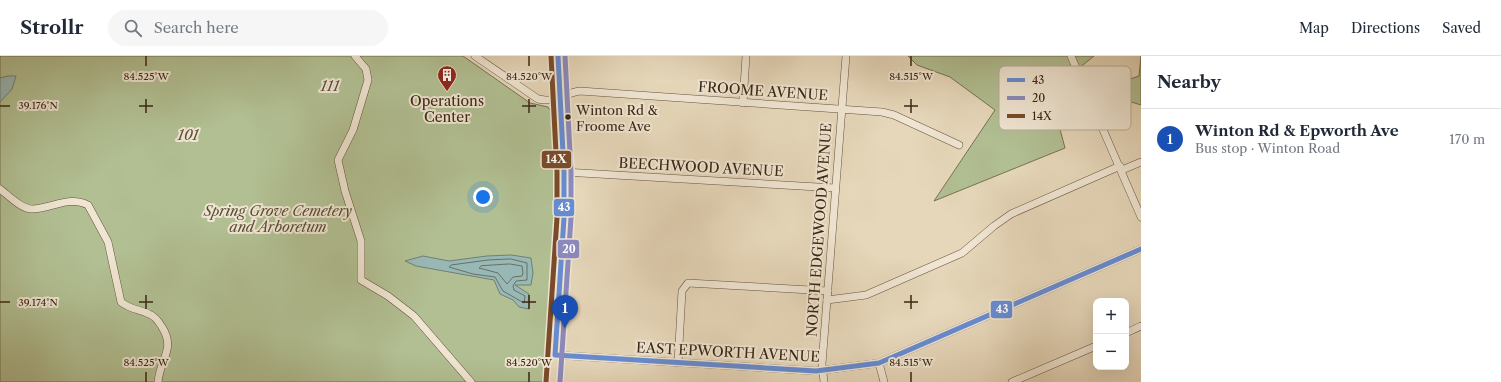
<!DOCTYPE html>
<html lang="en">
<head>
<meta charset="utf-8">
<style>
  :root { --surface:#fff; --page:#f6f6f7; --text:#1f2937; --muted:#747a83; --line:#e0e1e3; --accent:#8f2418 }
  body { margin:0; font-family:"Libre Caslon Text",serif; background:var(--page); color:var(--text) }
  .controls { position:absolute; right:12px; bottom:12px; display:grid; overflow:hidden; border-radius:8px; box-shadow:0 4px 16px #0002 }
  .controls button { width:36px; height:36px; display:grid; place-items:center; padding:0; border:0; border-bottom:1px solid var(--line); background:var(--surface); color:var(--text); font:20px sans-serif }
  .you { position:absolute; left:483px; top:141px; width:14px; height:14px; margin:-10px; border:3px solid #fff; border-radius:50%; background:#1a73e8; box-shadow:0 0 0 6px #1a73e833 }
  .badge { display:grid; place-items:center; width:26px; height:26px; border-radius:50%; background:var(--accent); color:#fff; font-size:13px; font-weight:700 }
  .pin { position:absolute; translate:-50% -33px; filter:drop-shadow(0 1px 2px #0008) }
  .pin::after { content:''; position:absolute; top:21px; width:14px; height:12px; background:inherit; clip-path:polygon(0 0,100% 0,50% 100%) }
  .list { margin:0; padding:0; list-style:none }
  h2 { display:flex; justify-content:space-between; align-items:center; height:52px; margin:0; padding:0 16px; font-size:17px }
  h2 small { font-size:13px; font-weight:400; color:var(--muted) }
  .list li { display:grid; grid-template-columns:26px 1fr auto; gap:12px; align-items:center; box-sizing:border-box; height:60px; padding:0 16px; border-top:1px solid var(--line) }
  .list b { display:block; font-size:15px; white-space:nowrap }
  .list p { margin:0; font-size:13px; white-space:nowrap; color:var(--muted) }
  .list em { font-size:13px; font-style:normal; color:var(--muted) }
  .icon { flex:none; width:22px; height:22px; fill:none; stroke:currentColor; stroke-width:2; stroke-linecap:round; stroke-linejoin:round }
  .map { position:relative; flex:none; width:1141px; height:326px; overflow:hidden }
  header { display:flex; align-items:center; gap:24px; box-sizing:border-box; height:56px; padding:0 20px; background:var(--surface); border-bottom:1px solid var(--line) }
  header strong { font-size:19px }
  nav { display:flex; gap:22px; margin-inline-start:auto; font-size:14px }
  .search { width:280px; height:36px; background:var(--page); display:flex; align-items:center; gap:10px; box-sizing:border-box; padding:0 14px; border-radius:22px; color:var(--muted); font-size:15px }
  main { display:flex }
  aside { flex:1; background:var(--surface) }
  .map>svg:first-child { display:block }
</style>
</head>
<body>
<header>
<strong>Strollr</strong>
<div class="search"><svg class="icon" aria-label="search" viewBox="0 0 24 24"><circle cx="10" cy="10" r="6"/><path d="M15 15l6 6"/></svg>Search here</div>
<nav><a>Map</a><a>Directions</a><a>Saved</a></nav>
</header>
<main>
<div class="map">
<svg width="1141" height="326" viewBox="0 0 1141 326">
  <rect width="100%" height="100%" fill="#e6d7ba"/>
  <filter id="stains"><feTurbulence type="fractalNoise" baseFrequency=".005" numOctaves="4"/><feColorMatrix values="0 0 0 0 .2 0 0 0 0 .09 0 0 0 0 .02 0 0 0 .5 -.17"/></filter>
  <radialGradient id="worn" r=".72"><stop offset=".6" stop-color="#630" stop-opacity="0"/><stop offset="1" stop-color="#630" stop-opacity=".3"/></radialGradient>
  <!-- green -->
  <g fill="#b1bf92" stroke="#767252">
    <polygon points="0,0 463,0 530,47 548,51 552,57 555,154 543,326 0,326"/>
    <polygon points="908,0 1094,0 1068,21 1074,38 1053,47 1065,92 934,145 995,54 950,21 917,9"/>
    <polygon points="1141,0 1141,49 1125,44 1104,65 1098,34 1139,20"/>
  </g>
  <!-- water -->
  <g fill="#98b8b6" stroke="#727e75">
    <polygon points="8,20 16,20 12,33 0,46 0,22"/>
    <polygon points="511,199 531,202 533,217 531,229 515,229 529,238 529,253 519,251 513,244 500,238 494,224 416,210 405,205 423,200 449,205 487,200"/>
  </g>
  <g fill="none" stroke-linecap="round" stroke-linejoin="round">
    <!-- shore -->
    <g stroke="#696f64" stroke-width="1">
      <polygon points="511,203 527,207 527,224 516,225 513,230 514,234 525,240 524,247 503,235 495,221 473,218 449,211 451,209 488,204"/>
      <polygon points="510,208 522,210 523,217 522,220 513,221 507,228 498,217 479,212 481,210"/>
    </g>
    <defs>
      <g id="minor">
        <polyline points="355,0 366,13 368,24 353,74 338,104 345,135 361,185 361,224 388,240 414,260 471,326"/>
        <path d="M475,0L538,43C554,47 565,37 580,35L882,56L894,59L959,89"/>
        <polyline points="1071,0 1141,161"/>
        <polyline points="743,47 746,0"/>
        <polyline points="1122,114 1141,106"/>
        <polyline points="564,116 835,132"/>
        <path d="M0,133C8,139 21,153 32,153C51,153 69,139 88,149L108,186L121,246C131,254 139,253 149,258C155,260 159,266 162,271C176,293 160,303 158,326"/>
        <polyline points="827,244 866,239 962,197 994,170 1011,158 1120,110"/>
        <polyline points="1126,277 1141,270"/>
        <polyline points="555,299 816,315 879,307 1141,193"/>
        <polyline points="678,307 682,235 688,227 828,235"/>
        <polyline points="879,307 884,326"/>
        <polyline points="824,326 822,308 846,0"/>
        <polyline points="1012,326 1096,290"/>
      </g>
      <polyline id="major" points="553,326 564,162 564,116 558,0"/>
    </defs>
    <!-- minor casing -->
    <use href="#minor" stroke="#65523d" stroke-width="8"/>
    <!-- major casing -->
    <use href="#major" stroke="#3a2613" stroke-width="10"/>
    <!-- minor -->
    <use href="#minor" stroke="#efe5d2" stroke-width="7"/>
    <!-- major -->
    <use href="#major" stroke="#e6d7ba" stroke-width="8"/>
    <defs>
      <polyline id="bus-1" points="558,0 564,116 564,162 555,299 816,315 879,307 1141,193"/>
      <polyline id="bus-2" points="560,326 571,162 571,116 565,0"/>
      <polyline id="bus-3" points="546,326 557,162 557,116 551,0"/>
    </defs>
    <!-- bus-1 casing -->
    <use href="#bus-1" stroke="#efe5d2" stroke-width="8"/>
    <!-- bus-2 casing -->
    <use href="#bus-2" stroke="#efe5d2" stroke-width="8"/>
    <!-- bus-3 casing -->
    <use href="#bus-3" stroke="#efe5d2" stroke-width="8"/>
    <!-- bus-1 -->
    <use href="#bus-1" stroke="#678cd2" stroke-width="5"/>
    <!-- bus-2 -->
    <use href="#bus-2" stroke="#8c8abe" stroke-width="5"/>
    <!-- bus-3 -->
    <use href="#bus-3" stroke="#7a4b2a" stroke-width="5"/>
  </g>
  <!-- ticks -->
  <path fill="none" stroke="#3a2613" stroke-width="1.5" d="M146,0V10M529,0V10M911,0V10M146,43V57M529,43V57M911,43V57M0,50H10M139,50H153M522,50H536M904,50H918M146,239V253M529,239V253M911,239V253M0,246H10M139,246H153M522,246H536M904,246H918M146,316V326M529,316V326M911,316V326"/>
  <!-- icons -->
  <defs>
    <symbol id="building-pin" viewBox="-11 -11 22 30"><path d="M0 17L-7.5 6A9.5 9.5 0 1 1 7.5 6Z" fill="#8f2418" stroke="#efe5d2"/><path d="M-4-6H4V6H1V3H-1V6H-4ZM-2.5-4.3h1.7v1.8h-1.7ZM.8-4.3h1.7v1.8H.8ZM-2.5-1h1.7V.8h-1.7ZM.8-1h1.7V.8H.8Z" fill="#fff"/></symbol>
  </defs>
  <g fill-rule="evenodd">
    <use href="#building-pin" x="436" y="8" width="22" height="30"/>
  </g>
  <!-- markers -->
  <circle fill="#3a2613" stroke="#efe5d2" stroke-width="1.5" cx="568" cy="61" r="3.5"/>
  <g text-anchor="middle" stroke-width="4" stroke-linejoin="round" paint-order="stroke">
    <!-- bus labels -->
    <g font-size="13" fill="#3a2613" stroke="#efe5d2" text-anchor="start">
      <text x="576" y="59">Winton Rd &amp;<tspan x="576" dy="16">Froome Ave</tspan></text>
    </g>
    <!-- park labels -->
    <g font-size="14" font-style="italic" fill="#584c33" stroke="#efe5d2">
      <text x="330" y="35">111</text>
      <text x="188" y="84">101</text>
      <text x="278" y="160">Spring Grove Cemetery<tspan x="278" dy="16">and Arboretum</tspan></text>
    </g>
    <!-- street labels -->
    <g font-size="14" fill="#3a2613" stroke="#efe5d2">
      <text transform="translate(763 35) rotate(4)" y="5">FROOME AVENUE</text>
      <text transform="translate(701 111) rotate(3)" y="5">BEECHWOOD AVENUE</text>
      <text transform="translate(819 174) rotate(-86)" y="5">NORTH EDGEWOOD AVENUE</text>
      <text transform="translate(728 296) rotate(3)" y="5">EAST EPWORTH AVENUE</text>
    </g>
    <!-- poi labels -->
    <g font-size="14" fill="#3a2613" stroke="#efe5d2">
      <text x="447" y="50">Operations<tspan x="447" dy="16">Center</tspan></text>
    </g>
  </g>
  <!-- legend -->
  <rect x="999" y="10" width="132" height="64" rx="6" fill="#efe5d2" stroke="#b9ac99" stroke-width="1"/>
  <rect x="1007" y="22" width="18" height="4" fill="#678cd2"/>
  <rect x="1007" y="40" width="18" height="4" fill="#8c8abe"/>
  <rect x="1007" y="58" width="18" height="4" fill="#7a4b2a"/>
  <g font-size="11" fill="#3a2613">
    <text x="1032" y="28">43</text>
    <text x="1032" y="46">20</text>
    <text x="1032" y="64">14X</text>
  </g>
  <g font-size="10" text-anchor="middle" fill="#3a2613" stroke="#efe5d2" stroke-width="4" stroke-linejoin="round" paint-order="stroke">
    <text x="146" y="24">84.525°W</text>
    <text x="529" y="24">84.520°W</text>
    <text x="911" y="24">84.515°W</text>
    <text x="38" y="53">39.176°N</text>
    <text x="38" y="250">39.174°N</text>
    <text x="146" y="310">84.525°W</text>
    <text x="529" y="310">84.520°W</text>
    <text x="911" y="310">84.515°W</text>
  </g>
  <g stroke="#efe5d2" stroke-width="1.5">
    <rect x="541" y="94" width="31" height="19" rx="4" fill="#7a4b2a"/>
    <rect x="553" y="142" width="22" height="19" rx="4" fill="#678cd2"/>
    <rect x="557" y="183" width="23" height="20" rx="4" fill="#8c8abe"/>
    <rect x="990" y="244" width="23" height="19" rx="4" fill="#678cd2"/>
  </g>
  <g font-size="11" text-anchor="middle" font-weight="bold" fill="#fff">
    <text x="556" y="107">14X</text>
    <text x="564" y="155">43</text>
    <text x="569" y="197">20</text>
    <text x="1002" y="257">43</text>
  </g>
  <rect width="100%" height="100%" filter="url(#stains)"/>
  <rect width="100%" height="100%" fill="url(#worn)"/>
</svg>
<div class="controls">
<button>+</button>
<button>−</button>
</div>
<div class="you"></div>
<div class="pin badge" style="left:565px;top:272px;background:#1a4fb4">1</div>
</div>
<aside>
<h2>Nearby<small></small></h2>
<ul class="list">
<li><span class="badge" style="background:#1a4fb4">1</span><div><b>Winton Rd &amp; Epworth Ave</b><p>Bus stop · Winton Road</p></div><em>170 m</em></li>
</ul>
</aside>
</main>
</body>
</html>
